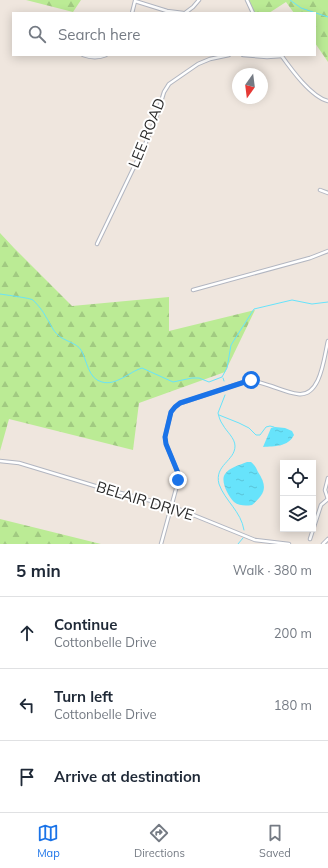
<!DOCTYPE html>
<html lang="en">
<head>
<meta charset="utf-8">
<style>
  :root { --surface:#fff; --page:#f6f6f7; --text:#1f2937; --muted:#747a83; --line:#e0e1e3; --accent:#1a73e8 }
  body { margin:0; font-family:Mulish,sans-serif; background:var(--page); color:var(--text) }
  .controls { position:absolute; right:12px; bottom:12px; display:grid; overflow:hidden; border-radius:0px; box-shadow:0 2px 10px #0003 }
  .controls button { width:36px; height:36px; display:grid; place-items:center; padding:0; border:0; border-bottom:1px solid var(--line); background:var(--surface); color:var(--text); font:20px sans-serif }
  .compass { position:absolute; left:232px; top:68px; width:36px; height:36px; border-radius:50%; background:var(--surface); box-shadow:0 2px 10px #0003; rotate:194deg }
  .stop { position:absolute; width:12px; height:12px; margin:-9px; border:3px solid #1a73e8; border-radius:50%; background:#fff }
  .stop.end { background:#1a73e8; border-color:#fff; box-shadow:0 1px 4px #0008 }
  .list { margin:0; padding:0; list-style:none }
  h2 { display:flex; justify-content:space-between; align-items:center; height:52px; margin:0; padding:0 16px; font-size:17px }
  h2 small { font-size:13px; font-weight:400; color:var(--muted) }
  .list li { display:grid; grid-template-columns:26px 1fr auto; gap:12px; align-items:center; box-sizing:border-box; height:72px; padding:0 16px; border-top:1px solid var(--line) }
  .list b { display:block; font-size:15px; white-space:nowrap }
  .list p { margin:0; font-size:13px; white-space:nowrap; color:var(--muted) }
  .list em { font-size:13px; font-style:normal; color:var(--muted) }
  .icon { flex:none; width:22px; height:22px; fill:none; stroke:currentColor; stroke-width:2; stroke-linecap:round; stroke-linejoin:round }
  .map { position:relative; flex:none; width:328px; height:544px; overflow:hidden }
  .search { position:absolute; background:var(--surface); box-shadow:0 2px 10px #0003; left:12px; right:12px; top:12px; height:44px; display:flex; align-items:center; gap:10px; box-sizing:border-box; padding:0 14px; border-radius:0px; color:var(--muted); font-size:15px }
  .sheet { height:268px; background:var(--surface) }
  nav { display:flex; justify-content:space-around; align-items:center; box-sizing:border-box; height:56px; border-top:1px solid var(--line); background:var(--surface); font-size:11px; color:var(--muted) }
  nav a { display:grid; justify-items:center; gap:2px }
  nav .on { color:var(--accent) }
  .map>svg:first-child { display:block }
</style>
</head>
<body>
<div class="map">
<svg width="328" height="544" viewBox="0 0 328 544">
  <defs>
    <pattern id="forest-firs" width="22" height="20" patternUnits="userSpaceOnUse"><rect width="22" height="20" fill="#bbeb95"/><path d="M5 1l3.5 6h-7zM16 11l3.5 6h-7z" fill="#a1ca81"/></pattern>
    <pattern id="water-ripples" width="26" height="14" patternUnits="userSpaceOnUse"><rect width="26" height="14" fill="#67e3fb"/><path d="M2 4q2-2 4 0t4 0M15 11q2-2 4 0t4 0" fill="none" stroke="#5ac3d7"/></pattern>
  </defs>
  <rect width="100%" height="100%" fill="#efe6de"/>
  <!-- forest -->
  <g fill="url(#forest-firs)">
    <polygon points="26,0 81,0 73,12"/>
    <polygon points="246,0 328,0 328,62 315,43 315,13 294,13 286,2 269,13 252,13"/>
    <polygon points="0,233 14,248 72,306 169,297 169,331 255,310 225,372 139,403 133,450 9,419 0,451"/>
    <polygon points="0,519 101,544 0,544"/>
  </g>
  <!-- water -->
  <g fill="url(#water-ripples)">
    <path d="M275,427L285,428L292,431L294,435C288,447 275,446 263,447L271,428Z"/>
    <path d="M247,462H251C255,465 256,468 258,472C268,487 265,494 252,505C246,506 239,506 234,502C228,496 220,481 225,474C230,467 240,465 247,462Z"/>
  </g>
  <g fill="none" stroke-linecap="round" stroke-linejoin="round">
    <!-- stream -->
    <g stroke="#67e3fb" stroke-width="1">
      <polyline points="290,0 301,8 328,17"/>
      <path d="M0,294C6,295 30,298 33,300C38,305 43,311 46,317C50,323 53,331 58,335C64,341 77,343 81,350C87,360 88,379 102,382C116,386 129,372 142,368L173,382L192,378H199L209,382L222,377L227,368L231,345L254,309L292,300L312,304L328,302"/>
      <polyline points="223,378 224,381"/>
      <path d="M225,395L218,413C219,417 220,421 223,425C226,431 235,438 235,446C235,461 214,465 219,484C225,501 241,511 244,530"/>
      <polyline points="219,415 239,423 249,428 256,435 260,435 266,427 270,426 274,427"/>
      <polyline points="238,544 243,538"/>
    </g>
    <defs>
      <g id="minor">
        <polyline points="247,0 253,13"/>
        <polyline points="132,13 135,1 167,11 183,13"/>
        <polyline points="185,13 193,7 199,0"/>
        <path d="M83,55C91,58 99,58 106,55"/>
        <polyline points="243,55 267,57 282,56"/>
        <path d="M281,55C291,69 311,97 328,101"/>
        <polyline points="320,190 328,193"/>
        <polyline points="97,244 147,140 157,115 164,92 169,84 198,64 210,59 229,55"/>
        <polyline points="193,290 310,258 328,251"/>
        <polyline points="0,461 19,463 105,489 171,506 255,540 289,544"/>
        <polyline points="328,499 325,490 328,478"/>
        <polyline points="310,539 321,505 328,499"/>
        <path d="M161,544L179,478L178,473L166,444L165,437L171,412L175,407L181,403L247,381C256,380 263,384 271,386C280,389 289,393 298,394C321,397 324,357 328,341"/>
        <polyline points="323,544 328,539"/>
      </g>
    </defs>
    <!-- minor casing -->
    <use href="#minor" stroke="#b2b6c1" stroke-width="4.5"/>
    <!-- minor -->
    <use href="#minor" stroke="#fff" stroke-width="2.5"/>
  </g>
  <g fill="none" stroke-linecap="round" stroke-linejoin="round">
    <!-- route -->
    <polyline stroke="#1a73e8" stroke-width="5" points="178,480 178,473 166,444 165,437 171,412 175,407 180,403 251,380"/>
  </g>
  <g text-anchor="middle" stroke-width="4" stroke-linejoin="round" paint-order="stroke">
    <!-- street labels -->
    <g font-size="15" fill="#2c2c2c" stroke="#fff">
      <text transform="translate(147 133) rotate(-68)" y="5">LEE ROAD</text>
      <text transform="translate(145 501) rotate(17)" y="5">BELAIR DRIVE</text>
    </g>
  </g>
</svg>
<div class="controls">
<button><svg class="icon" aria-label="locate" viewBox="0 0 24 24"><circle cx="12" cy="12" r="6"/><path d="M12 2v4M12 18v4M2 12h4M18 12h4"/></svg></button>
<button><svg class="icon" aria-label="layers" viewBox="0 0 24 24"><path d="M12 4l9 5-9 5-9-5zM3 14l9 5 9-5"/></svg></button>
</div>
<svg class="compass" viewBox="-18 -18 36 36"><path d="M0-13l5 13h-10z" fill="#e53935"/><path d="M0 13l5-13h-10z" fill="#747a83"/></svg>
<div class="stop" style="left:251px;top:380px"></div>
<div class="stop end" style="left:178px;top:480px"></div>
<div class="search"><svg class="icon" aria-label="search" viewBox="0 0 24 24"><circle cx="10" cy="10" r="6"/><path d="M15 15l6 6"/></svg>Search here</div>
</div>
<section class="sheet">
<h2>5 min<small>Walk · 380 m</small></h2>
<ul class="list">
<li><svg class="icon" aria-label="ahead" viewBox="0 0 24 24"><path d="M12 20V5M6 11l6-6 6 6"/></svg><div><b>Continue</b><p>Cottonbelle Drive</p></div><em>200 m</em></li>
<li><svg class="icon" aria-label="left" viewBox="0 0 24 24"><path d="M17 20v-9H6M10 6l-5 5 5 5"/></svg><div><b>Turn left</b><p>Cottonbelle Drive</p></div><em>180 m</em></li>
<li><svg class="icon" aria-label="arrive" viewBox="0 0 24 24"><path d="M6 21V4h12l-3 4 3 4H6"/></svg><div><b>Arrive at destination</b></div></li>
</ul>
</section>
<nav>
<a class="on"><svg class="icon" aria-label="map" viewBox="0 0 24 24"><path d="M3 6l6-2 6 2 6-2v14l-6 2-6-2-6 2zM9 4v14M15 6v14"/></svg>Map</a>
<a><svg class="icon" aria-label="directions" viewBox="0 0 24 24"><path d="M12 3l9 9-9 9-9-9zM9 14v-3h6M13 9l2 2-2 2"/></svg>Directions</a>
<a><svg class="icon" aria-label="saved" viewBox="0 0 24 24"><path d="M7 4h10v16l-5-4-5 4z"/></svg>Saved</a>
</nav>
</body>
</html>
